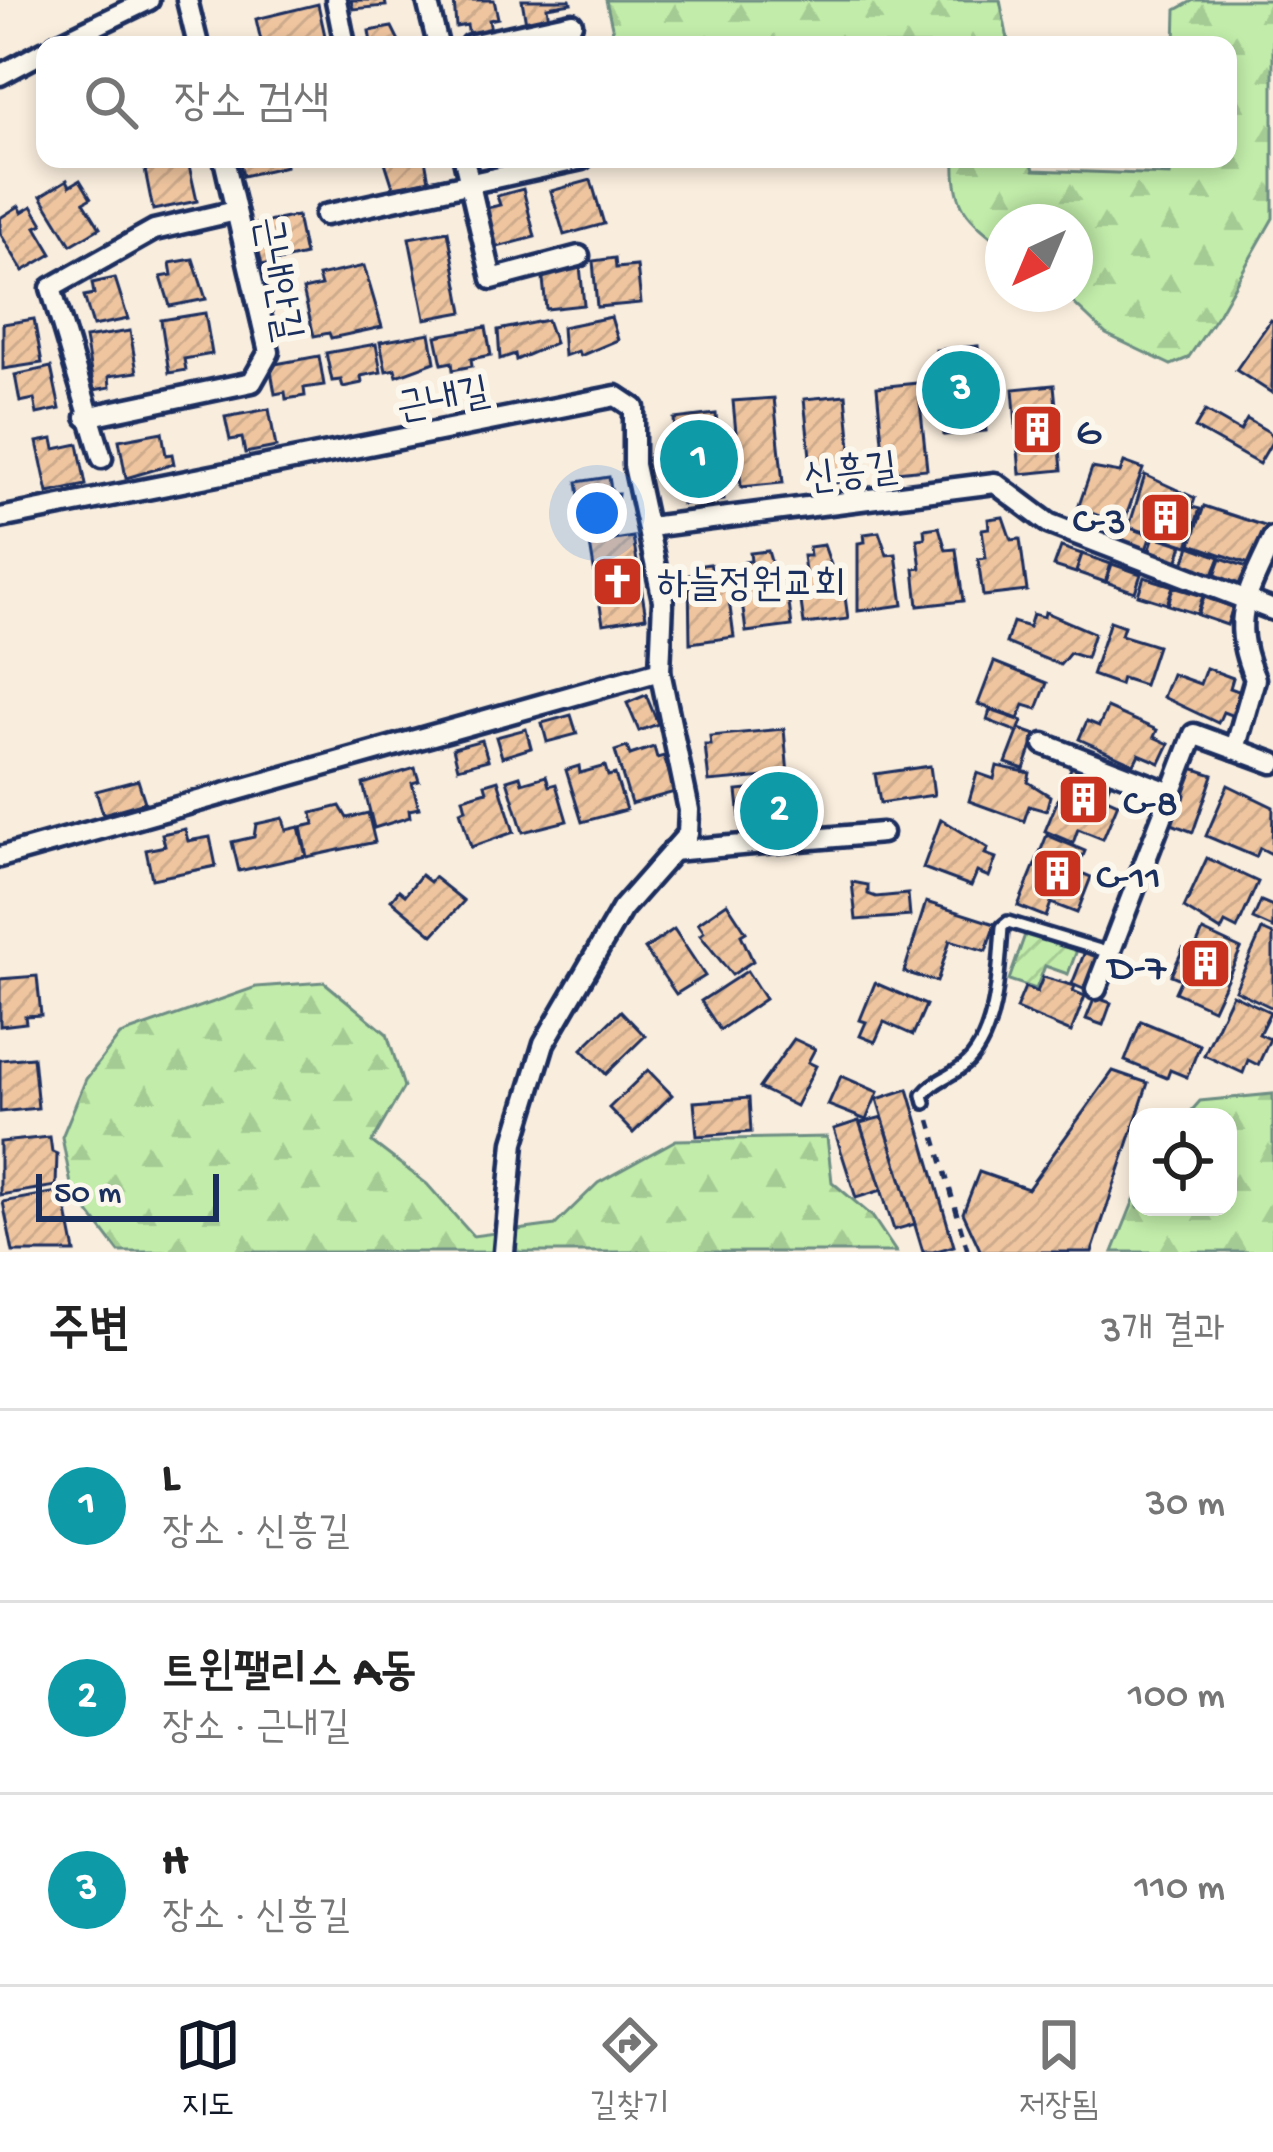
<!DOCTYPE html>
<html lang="ko">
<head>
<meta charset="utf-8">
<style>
  :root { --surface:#fff; --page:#f2f2f2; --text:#222; --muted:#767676; --line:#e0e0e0; --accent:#111827 }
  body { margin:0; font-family:"Gochi Hand","Poor Story",sans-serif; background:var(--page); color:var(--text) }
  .controls { position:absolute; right:36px; bottom:36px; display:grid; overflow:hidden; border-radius:24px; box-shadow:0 6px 18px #0003 }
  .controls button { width:108px; height:108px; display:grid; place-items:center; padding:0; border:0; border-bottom:3px solid var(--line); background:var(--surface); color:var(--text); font:60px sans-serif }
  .compass { position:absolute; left:985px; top:204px; width:108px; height:108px; border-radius:50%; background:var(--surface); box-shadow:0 6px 18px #0003; rotate:224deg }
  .scale { position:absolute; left:36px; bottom:30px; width:183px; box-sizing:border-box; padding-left:12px; border:6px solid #1b2f5e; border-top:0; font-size:33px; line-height:42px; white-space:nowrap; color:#1b2f5e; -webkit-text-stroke:9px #fbf7ec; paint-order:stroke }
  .you { position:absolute; left:597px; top:513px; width:42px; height:42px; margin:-30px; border:9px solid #fff; border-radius:50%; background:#1a73e8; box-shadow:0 0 0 18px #1a73e833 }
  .badge { display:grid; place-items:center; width:78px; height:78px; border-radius:50%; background:var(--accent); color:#fff; font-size:39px; font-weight:700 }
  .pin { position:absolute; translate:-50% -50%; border:6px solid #fff; box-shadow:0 3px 12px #0006 }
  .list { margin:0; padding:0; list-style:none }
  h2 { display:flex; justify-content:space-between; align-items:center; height:156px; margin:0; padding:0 48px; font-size:51px }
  h2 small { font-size:39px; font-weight:400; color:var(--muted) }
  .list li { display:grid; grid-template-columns:78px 1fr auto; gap:36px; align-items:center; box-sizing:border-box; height:192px; padding:0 48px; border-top:3px solid var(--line) }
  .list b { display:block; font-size:45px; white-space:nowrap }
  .list p { margin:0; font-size:39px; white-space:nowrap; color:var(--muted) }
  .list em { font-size:39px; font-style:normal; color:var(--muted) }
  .icon { flex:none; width:66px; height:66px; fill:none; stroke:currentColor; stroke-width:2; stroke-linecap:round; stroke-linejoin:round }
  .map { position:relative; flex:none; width:1273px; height:1252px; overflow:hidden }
  .search { position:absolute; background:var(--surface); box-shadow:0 6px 18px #0003; left:36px; right:36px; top:36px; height:132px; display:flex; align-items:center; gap:30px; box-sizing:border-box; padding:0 42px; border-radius:24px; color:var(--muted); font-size:45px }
  .sheet { height:732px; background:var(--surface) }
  nav { display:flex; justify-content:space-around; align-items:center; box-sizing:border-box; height:168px; border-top:3px solid var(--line); background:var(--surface); font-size:33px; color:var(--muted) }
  nav a { display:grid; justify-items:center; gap:6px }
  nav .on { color:var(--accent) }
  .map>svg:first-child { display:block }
</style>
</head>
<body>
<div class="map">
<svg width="1273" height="1252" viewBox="0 0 1273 1252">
  <defs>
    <pattern id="forest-firs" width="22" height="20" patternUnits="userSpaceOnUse" patternTransform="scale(3)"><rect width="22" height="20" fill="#c1eca9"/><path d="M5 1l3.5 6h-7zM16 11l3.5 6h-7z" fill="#a5cb94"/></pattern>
    <pattern id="garden-furrows" width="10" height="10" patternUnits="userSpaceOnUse" patternTransform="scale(3)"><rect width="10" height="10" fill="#c1eca9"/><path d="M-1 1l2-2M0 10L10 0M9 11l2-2" fill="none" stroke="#a5cb94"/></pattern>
    <pattern id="building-hatch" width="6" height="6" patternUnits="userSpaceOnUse" patternTransform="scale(3)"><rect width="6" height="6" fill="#efc59f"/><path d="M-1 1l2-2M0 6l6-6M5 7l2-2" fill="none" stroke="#ccaa8b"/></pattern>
  </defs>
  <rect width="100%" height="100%" fill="#f9eddd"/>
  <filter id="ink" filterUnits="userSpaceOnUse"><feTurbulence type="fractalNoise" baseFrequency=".00833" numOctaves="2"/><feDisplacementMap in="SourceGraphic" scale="24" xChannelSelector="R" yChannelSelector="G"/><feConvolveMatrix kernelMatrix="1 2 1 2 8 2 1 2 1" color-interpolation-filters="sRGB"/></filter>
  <g filter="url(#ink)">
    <!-- forest -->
    <g fill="url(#forest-firs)" stroke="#6e8e84" stroke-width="3">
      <polygon points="606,0 1000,0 1009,45 616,45"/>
      <path d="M1194,0H1273V218L1219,313L1188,358L1171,365L1106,334L1064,294H1075V222H1003V246C967,218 953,207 955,159H1031L1034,170L1170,175L1171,159H1228V45H1175L1176,10Z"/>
      <polygon points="324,982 387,1034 404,1087 372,1142 427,1184 473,1236 555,1225 598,1183 676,1140 827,1137 832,1182 872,1216 896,1252 119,1252 72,1190 62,1137 86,1079 120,1035 256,987"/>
      <polygon points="1273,1094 1273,1252 1113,1252 1138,1190 1138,1207 1228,1207 1228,1117 1186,1117 1200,1101"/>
    </g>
    <!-- garden -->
    <polygon fill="url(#garden-furrows)" stroke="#6e8e84" stroke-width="3" points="1026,932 1077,950 1068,974 1045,966 1036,989 1009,980"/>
    <!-- building -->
    <g fill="url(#building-hatch)" stroke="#1b2f5e" stroke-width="3">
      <polygon points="351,0 385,0 386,6 353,9"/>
      <polygon points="454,0 494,0 498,18 489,20 491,31 469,35 467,25 456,27"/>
      <polygon points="522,0 570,0 571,3 547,7 549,19 526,23"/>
      <polygon points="318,4 327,45 262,45 256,19"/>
      <polygon points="392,27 401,45 360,45 371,43 369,31"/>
      <polygon points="239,159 285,159 286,166 243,176"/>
      <polygon points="384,159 425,159 429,181 393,187"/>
      <polygon points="188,161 197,201 153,210 145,170"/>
      <polygon points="67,180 70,186 80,180 91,198 84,202 100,228 71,245 41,196"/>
      <polygon points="591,180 604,224 564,235 551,191"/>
      <polygon points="523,189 535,237 494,248 483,209 500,205 497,196"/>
      <polygon points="19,206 22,212 32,206 43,224 36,227 52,254 23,271 0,233 0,218"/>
      <polygon points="297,216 305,255 262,265 253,225"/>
      <polygon points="448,231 463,312 425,319 409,238"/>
      <polygon points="615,258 616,268 637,266 641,303 597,307 593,261"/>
      <polygon points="193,259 206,299 170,306 161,277 172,275 170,263"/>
      <polygon points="364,266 382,327 331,338 329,333 314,336 303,290 321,286 318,276"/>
      <polygon points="580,266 584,305 546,309 542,269"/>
      <polygon points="115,278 128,319 93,326 84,296 94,294 92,283"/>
      <polygon points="205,313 212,354 184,359 186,370 169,373 161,320"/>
      <polygon points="611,317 618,340 580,356 578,351 564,356 562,327"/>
      <polygon points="34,319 42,363 3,369 3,324"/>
      <polygon points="547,320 555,343 516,360 515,354 500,359 498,330"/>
      <polygon points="1271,320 1273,321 1272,393 1236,370"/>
      <polygon points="486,327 491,355 471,359 472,366 453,370 452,362 442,364 436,336"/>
      <polygon points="130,331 137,372 109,376 110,387 94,390 85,338"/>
      <polygon points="430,333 435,362 397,376 395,369 386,371 380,342"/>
      <polygon points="376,344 381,372 361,376 362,383 343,387 341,380 332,381 326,353"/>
      <polygon points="978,346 986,431 944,435 936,350"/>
      <polygon points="319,356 324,385 304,388 305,396 286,399 285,392 275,394 270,365"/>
      <polygon points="51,367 60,409 37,414 34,399 20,402 15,375"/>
      <polygon points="918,383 927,469 885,473 877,387"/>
      <polygon points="1054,385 1062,470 1020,474 1013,389"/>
      <polygon points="846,395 854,481 813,485 804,399"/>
      <polygon points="774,398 783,483 741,487 733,401"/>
      <polygon points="269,409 276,447 245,453 242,438 230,440 225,417"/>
      <polygon points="1205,411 1240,431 1247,419 1269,432 1273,440 1259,464 1195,428"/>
      <polygon points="716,414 724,500 682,504 674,419"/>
      <polygon points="162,432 166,455 172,454 174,464 126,478 119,440"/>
      <polygon points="53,439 55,449 78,444 86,485 48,493 37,442"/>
      <polygon points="1124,462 1143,469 1123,525 1078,508 1092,468 1120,473"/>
      <polygon points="1145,475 1195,498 1192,507 1200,509 1188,546 1129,527"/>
      <polygon points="609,477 612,495 618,494 616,512 606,513 608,521 583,525 577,482"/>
      <polygon points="1204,506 1268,527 1255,566 1191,544"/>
      <polygon points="1003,517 1011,540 1020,539 1027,591 983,596 978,559 986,558 982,529 989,528 988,519"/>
      <polygon points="1121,525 1151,535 1145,553 1115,543"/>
      <polygon points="939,527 946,550 956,549 963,601 918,606 914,569 921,568 917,539 925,538 924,529"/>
      <polygon points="879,532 887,555 896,554 903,605 858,611 858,543 865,542 864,534"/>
      <polygon points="1154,536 1183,545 1177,563 1148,554"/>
      <polygon points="633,537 646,617 603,624 590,544"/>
      <polygon points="824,545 832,568 841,567 848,619 804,624 799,587 807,586 803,556 810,556 809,547"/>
      <polygon points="1190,546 1220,557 1213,575 1184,564"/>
      <polygon points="1061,547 1082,554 1076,573 1054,566"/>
      <polygon points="768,551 775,575 785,574 792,626 746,632 741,593 748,592 744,562 751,561 750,553"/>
      <polygon points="1082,554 1111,564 1105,582 1076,572"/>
      <polygon points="1221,558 1250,568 1244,586 1215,575"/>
      <polygon points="710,564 718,587 727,585 734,637 690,643 689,575 696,574 695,566"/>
      <polygon points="1112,564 1141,574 1135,592 1106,582"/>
      <polygon points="1144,577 1173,586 1167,604 1138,595"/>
      <polygon points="1173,587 1203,596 1197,614 1168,605"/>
      <polygon points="1204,597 1233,607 1227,625 1198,615"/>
      <polygon points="1045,612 1094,633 1086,658 1070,653 1060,665 1006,643 1013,622 1029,627 1033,614 1044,617"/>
      <polygon points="1110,621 1124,626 1121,635 1157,646 1144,685 1122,678 1120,685 1092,675"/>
      <polygon points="994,662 1047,683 1037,709 1024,705 1018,719 978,704"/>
      <polygon points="1206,668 1233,678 1230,688 1244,693 1241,719 1223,712 1218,723 1163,697 1172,674 1200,684"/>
      <polygon points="646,695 658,724 639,731 627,703"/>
      <polygon points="1107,708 1157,730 1154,737 1169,744 1160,763 1139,754 1134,764 1079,739 1087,721 1099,726"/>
      <polygon points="990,710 1022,721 1019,729 1036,735 1024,769 1006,763 1018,732 987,720"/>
      <polygon points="571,715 577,734 547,742 542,723"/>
      <polygon points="526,729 531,748 502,757 496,737"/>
      <polygon points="784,729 788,775 709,782 705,745 711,745 710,736"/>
      <polygon points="482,740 488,760 458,768 453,748"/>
      <polygon points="627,747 630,755 654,747 657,758 664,756 675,792 631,804 615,751"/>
      <polygon points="1074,761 1113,776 1104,797 1118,803 1103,839 1078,829 1073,843 1045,831"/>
      <polygon points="579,766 580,773 605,766 608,776 615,774 626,810 582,822 566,770"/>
      <polygon points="930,766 934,795 880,803 875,774"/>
      <polygon points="997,766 1030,773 1028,782 1050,796 1046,811 1029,806 1024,821 969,801 977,773 994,779"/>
      <polygon points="1189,767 1213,775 1193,832 1169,823"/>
      <polygon points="415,768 419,781 412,783 419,808 409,810 410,817 374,828 363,784"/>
      <polygon points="520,776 522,783 546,776 549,786 556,784 567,821 523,832 507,780"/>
      <polygon points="138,780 145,802 103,814 96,791"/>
      <polygon points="498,780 514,832 471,847 460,811 466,809 463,798 487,791 485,784"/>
      <polygon points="811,784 812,793 818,793 821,830 742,837 737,791"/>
      <polygon points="1228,785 1273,807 1272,854 1260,848 1256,857 1206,836"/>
      <polygon points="340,806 347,818 368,813 375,842 307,857 301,827 314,824 312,813"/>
      <polygon points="283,818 286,830 299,827 306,856 239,871 232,842 254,837 256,824"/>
      <polygon points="941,819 988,848 985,854 996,858 989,877 977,872 971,886 923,868"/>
      <polygon points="185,829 188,841 210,837 216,866 152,879 146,850 165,846 162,834"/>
      <polygon points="1047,835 1085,851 1077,871 1091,877 1077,913 1051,903 1046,917 1018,906"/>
      <polygon points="1207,858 1258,882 1237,929 1225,923 1221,931 1184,908"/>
      <polygon points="421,875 430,882 434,877 464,901 433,935 391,900 399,890 405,895"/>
      <polygon points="852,882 868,885 868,894 876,897 908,894 910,916 856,920"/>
      <polygon points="1261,901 1273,906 1273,928 1253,919"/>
      <polygon points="926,902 995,924 986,951 950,940 937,982 904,972"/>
      <polygon points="727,903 746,932 741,935 753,961 732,975 700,935 704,932 698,923"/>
      <polygon points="674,929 705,976 676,994 645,949"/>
      <polygon points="1262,930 1273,935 1273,1008 1235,990"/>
      <polygon points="1203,931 1241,949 1213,1009 1175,992 1181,979 1171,975 1183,949 1193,953"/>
      <polygon points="1086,949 1102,955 1088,991 1072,984"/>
      <polygon points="747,971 765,999 720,1030 701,1001"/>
      <polygon points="37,976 41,1015 25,1016 26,1023 0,1026 0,979"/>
      <polygon points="1043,977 1075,986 1073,991 1085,996 1071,1032 1016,1009 1025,987 1037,992"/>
      <polygon points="875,983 926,1005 913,1035 884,1022 875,1042 860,1036 866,1022 860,1020"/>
      <polygon points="1232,994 1270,1012 1259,1034 1270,1039 1258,1065 1248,1060 1243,1073 1204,1055"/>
      <polygon points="1095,997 1111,1003 1103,1025 1086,1019"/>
      <polygon points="621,1011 645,1036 606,1074 582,1049"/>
      <polygon points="1141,1021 1200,1045 1187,1077 1170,1070 1167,1078 1125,1061"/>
      <polygon points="794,1039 815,1049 808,1062 816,1066 796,1106 759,1088"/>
      <polygon points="33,1057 38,1108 0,1112 0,1060"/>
      <polygon points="648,1070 672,1095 633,1133 609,1108"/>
      <polygon points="1113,1071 1148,1083 1092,1252 981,1252 963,1213 979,1172 1028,1189"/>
      <polygon points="841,1076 878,1092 866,1120 828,1105"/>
      <polygon points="908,1089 954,1246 933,1252 923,1252 877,1099"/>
      <polygon points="749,1098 751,1132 697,1136 694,1102"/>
      <polygon points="882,1117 915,1224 894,1230 860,1123"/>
      <polygon points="859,1121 882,1190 856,1198 834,1129"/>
      <polygon points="50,1137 52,1152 57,1154 56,1186 0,1195 0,1142"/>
      <polygon points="63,1191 75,1252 13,1252 3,1202"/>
    </g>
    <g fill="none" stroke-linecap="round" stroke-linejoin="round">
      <defs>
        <path id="lane" d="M925,1103L923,1095C935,1079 954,1076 968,1062C998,1031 999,968 1002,927L1008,922L1110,953"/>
        <g id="street">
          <polyline points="187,0 198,45"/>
          <polyline points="336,0 345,45"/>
          <polyline points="427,0 438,45"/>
          <polyline points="56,45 149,0"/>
          <polyline points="470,45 572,23"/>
          <polyline points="0,75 45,51"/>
          <polyline points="464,159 492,279 579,256"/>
          <polyline points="325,215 582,159"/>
          <polyline points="86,417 252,382 269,352 224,159"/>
          <polyline points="102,458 51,288 154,230 236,211"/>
          <polyline points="0,518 616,396 634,408 634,465 663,600 660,671 689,810 688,834 622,909 544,1043 514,1142 504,1252"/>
          <polyline points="1050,524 1273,610"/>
          <polyline points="649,527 995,483 1047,522"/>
          <polyline points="1044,744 1173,794"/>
          <path d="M1235,749L1255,679C1228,618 1248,595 1273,538"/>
          <polyline points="672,851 882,833"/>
          <polyline points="0,857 660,671"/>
          <polyline points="1096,989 1194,734 1273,763"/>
        </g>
      </defs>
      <!-- lane casing -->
      <use href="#lane" stroke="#1b2f5e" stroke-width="18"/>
      <!-- street casing -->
      <use href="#street" stroke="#1b2f5e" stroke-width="27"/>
      <!-- path -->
      <polyline stroke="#1b2f5e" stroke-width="4.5" stroke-dasharray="9 9" stroke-linecap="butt" points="930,1120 968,1252"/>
      <!-- lane -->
      <use href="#lane" stroke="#fbf7ec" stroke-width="9"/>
      <!-- street -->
      <use href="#street" stroke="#fbf7ec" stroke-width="18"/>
    </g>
  </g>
  <!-- icons -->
  <defs>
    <symbol id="building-square" viewBox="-11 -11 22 22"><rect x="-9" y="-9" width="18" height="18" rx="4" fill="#c8321e" stroke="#fbf7ec"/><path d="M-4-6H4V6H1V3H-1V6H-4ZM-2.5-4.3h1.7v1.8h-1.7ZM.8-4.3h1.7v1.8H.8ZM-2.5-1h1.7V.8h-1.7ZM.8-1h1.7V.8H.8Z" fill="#fff"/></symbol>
    <symbol id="church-square" viewBox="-11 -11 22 22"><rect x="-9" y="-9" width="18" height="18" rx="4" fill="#c8321e" stroke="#fbf7ec"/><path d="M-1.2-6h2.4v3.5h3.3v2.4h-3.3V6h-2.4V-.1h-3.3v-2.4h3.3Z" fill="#fff"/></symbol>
  </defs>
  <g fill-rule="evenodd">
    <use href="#building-square" x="1008" y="400" width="59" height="59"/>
    <use href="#building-square" x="1136" y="488" width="59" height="59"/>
    <use href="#church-square" x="588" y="552" width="59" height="59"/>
    <use href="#building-square" x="1054" y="770" width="59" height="59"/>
    <use href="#building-square" x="1028" y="844" width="59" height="59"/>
    <use href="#building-square" x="1176" y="934" width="59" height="59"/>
  </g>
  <g text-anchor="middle" stroke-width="12" stroke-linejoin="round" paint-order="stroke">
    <!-- street labels -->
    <g font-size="39" fill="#1b2f5e" stroke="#fbf7ec">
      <text transform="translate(281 278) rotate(80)" y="14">근내안길</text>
      <text transform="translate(442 396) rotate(-11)" y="14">근내길</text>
      <text transform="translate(850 469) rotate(-7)" y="14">신흥길</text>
    </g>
    <!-- poi labels -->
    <g font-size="39" fill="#1b2f5e" stroke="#fbf7ec" text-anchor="start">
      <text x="1076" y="443">G</text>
      <text x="1126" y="532" text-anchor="end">C-3</text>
      <text x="657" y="595">하늘정원교회</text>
      <text x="1123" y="814">C-8</text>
      <text x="1096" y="888">C-11</text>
      <text x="1166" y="978" text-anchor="end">D-7</text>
    </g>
  </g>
</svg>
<div class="controls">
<button><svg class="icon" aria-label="locate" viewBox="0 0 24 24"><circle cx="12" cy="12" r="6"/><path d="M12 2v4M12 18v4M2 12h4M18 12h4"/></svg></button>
</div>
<svg class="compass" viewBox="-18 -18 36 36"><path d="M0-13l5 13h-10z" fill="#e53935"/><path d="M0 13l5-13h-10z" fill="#767676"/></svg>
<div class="scale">50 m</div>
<div class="you"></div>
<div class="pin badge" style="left:699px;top:459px;background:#0f9aa8">1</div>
<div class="pin badge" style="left:779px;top:811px;background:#0f9aa8">2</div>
<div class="pin badge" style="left:961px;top:390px;background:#0f9aa8">3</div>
<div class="search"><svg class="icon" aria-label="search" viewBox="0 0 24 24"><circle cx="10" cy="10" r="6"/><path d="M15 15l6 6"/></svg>장소 검색</div>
</div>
<section class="sheet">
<h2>주변<small>3개 결과</small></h2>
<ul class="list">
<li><span class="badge" style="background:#0f9aa8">1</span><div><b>L</b><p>장소 · 신흥길</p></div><em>30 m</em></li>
<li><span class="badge" style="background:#0f9aa8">2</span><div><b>트윈팰리스 A동</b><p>장소 · 근내길</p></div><em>100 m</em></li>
<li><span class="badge" style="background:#0f9aa8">3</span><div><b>H</b><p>장소 · 신흥길</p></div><em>110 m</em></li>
</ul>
</section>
<nav>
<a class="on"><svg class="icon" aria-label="map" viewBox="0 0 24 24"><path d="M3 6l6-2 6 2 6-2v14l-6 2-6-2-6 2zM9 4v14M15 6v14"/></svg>지도</a>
<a><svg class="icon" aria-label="directions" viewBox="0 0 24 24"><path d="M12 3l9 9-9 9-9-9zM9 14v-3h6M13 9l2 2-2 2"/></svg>길찾기</a>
<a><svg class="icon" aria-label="saved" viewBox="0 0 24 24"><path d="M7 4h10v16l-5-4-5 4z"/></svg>저장됨</a>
</nav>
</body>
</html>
